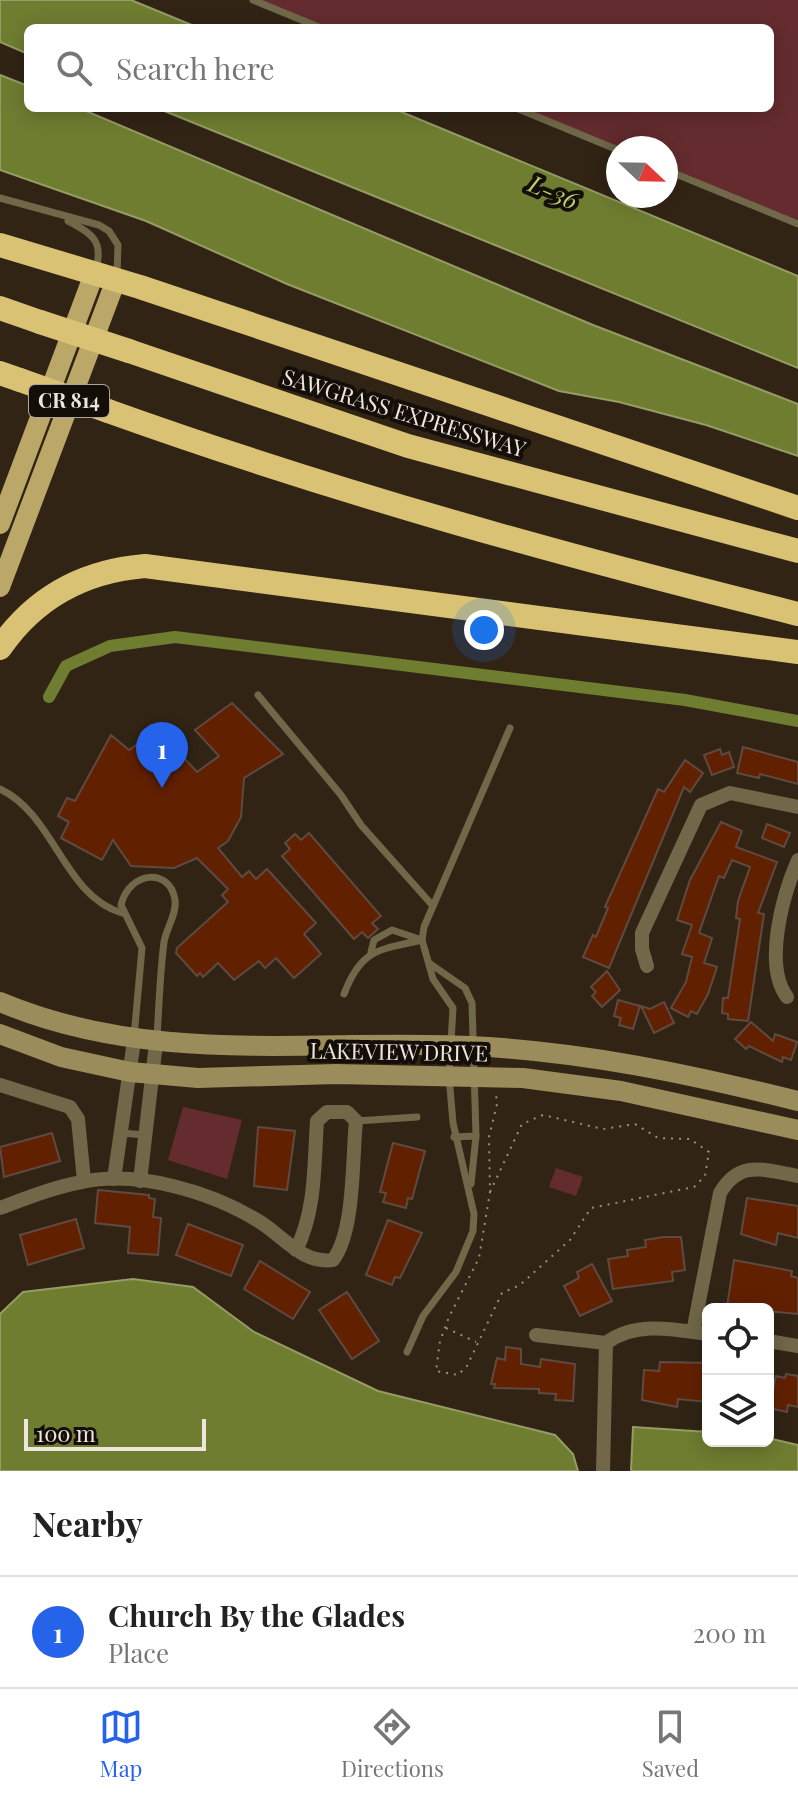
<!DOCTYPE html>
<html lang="en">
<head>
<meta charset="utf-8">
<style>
  :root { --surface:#fff; --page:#f6f6f6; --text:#222; --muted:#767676; --line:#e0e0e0; --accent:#2563eb }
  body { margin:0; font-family:"Playfair Display",serif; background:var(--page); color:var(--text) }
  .controls { position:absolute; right:24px; bottom:24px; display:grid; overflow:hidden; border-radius:12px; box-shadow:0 4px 20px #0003 }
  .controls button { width:72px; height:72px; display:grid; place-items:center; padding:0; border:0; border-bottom:2px solid var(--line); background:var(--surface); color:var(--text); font:40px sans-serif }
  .compass { position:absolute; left:606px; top:136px; width:72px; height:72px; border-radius:50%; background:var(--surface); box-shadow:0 4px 20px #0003; rotate:112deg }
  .scale { position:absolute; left:24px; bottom:20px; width:182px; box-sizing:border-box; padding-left:8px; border:4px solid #eee5dc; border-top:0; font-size:22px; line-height:28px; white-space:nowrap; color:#eee5dc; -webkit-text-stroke:6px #140e08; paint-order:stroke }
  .you { position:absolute; left:484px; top:630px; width:28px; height:28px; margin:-20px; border:6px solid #fff; border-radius:50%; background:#1a73e8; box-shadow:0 0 0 12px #1a73e833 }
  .badge { display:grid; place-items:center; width:52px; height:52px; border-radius:50%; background:var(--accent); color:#fff; font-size:26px; font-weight:700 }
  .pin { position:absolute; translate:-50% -66px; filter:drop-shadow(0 2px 4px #0008) }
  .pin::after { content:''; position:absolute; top:42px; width:28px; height:24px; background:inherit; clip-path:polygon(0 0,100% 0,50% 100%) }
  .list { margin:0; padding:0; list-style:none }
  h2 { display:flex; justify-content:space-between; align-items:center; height:104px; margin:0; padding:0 32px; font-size:34px }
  h2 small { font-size:26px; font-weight:400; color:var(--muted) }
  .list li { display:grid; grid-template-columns:52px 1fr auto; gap:24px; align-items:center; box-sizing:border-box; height:112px; padding:0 32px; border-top:2px solid var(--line) }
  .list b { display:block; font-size:30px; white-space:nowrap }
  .list p { margin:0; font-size:26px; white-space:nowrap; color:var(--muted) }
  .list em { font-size:26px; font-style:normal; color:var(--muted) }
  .icon { flex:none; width:44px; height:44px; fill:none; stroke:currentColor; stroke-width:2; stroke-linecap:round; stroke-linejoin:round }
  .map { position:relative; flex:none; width:798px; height:1471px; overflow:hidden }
  .search { position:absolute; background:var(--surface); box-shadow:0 4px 20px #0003; left:24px; right:24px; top:24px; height:88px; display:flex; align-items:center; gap:20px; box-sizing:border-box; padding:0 28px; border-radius:12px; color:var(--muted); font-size:30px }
  .sheet { height:216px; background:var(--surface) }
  nav { display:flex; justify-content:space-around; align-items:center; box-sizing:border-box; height:112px; border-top:2px solid var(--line); background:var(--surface); font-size:22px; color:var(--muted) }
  nav a { display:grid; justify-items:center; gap:4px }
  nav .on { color:var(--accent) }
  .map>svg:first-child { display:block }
</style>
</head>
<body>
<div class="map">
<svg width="798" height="1471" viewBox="0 0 798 1471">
  <rect width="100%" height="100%" fill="#312415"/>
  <!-- green -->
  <g fill="#642c2f">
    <polygon points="253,0 798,0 798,224 666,170 666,148 618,148 516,108 770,108 770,28 321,28"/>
    <polygon points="183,1107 242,1120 227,1179 168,1160"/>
    <polygon points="556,1168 583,1177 576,1196 549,1187"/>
  </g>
  <!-- water -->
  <g fill="#6f7d31" stroke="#959c64" stroke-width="2">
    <polygon points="0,0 131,0 199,28 28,28 28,54 0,42"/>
    <polygon points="0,75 28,86 28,108 79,108 593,325 798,404 798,456 706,425 619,402 559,391 287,284 146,221 0,170"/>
    <polygon points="157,108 392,108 798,276 798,368"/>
    <polygon points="133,1279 193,1287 254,1332 378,1391 555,1435 573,1454 578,1471 0,1471 0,1314 23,1292"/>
    <polygon points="633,1427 708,1432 708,1441 768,1441 768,1438 798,1445 798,1471 631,1471"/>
  </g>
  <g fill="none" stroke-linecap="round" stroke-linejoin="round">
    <!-- canal -->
    <polyline stroke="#6f7d31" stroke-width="12" points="49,697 66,666 110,646 175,637 685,700 798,721"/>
  </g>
  <!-- building -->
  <g fill="#612000" stroke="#5f4a41" stroke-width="2">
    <polygon points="232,703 283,754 244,778 241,817 228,841 218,848 242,877 249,871 256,879 267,869 316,923 304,934 321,954 294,978 276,958 265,968 259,961 234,980 218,963 203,977 200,973 197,976 176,953 177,948 228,902 222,895 228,889 197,858 174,868 131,866 113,840 102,860 61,838 69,822 58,816 67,798 75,801 111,735 129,750 145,739 141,733 151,725 161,736 167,733 173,746 197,772 219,756 195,730"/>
    <polygon points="743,747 798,762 798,784 760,774 759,778 737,773"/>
    <polygon points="720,749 722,755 729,752 734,767 712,775 704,755"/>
    <polygon points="685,760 703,773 690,792 684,787 609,968 583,957 593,935 596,937 608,908 605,907 658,789 664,792"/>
    <polygon points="721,822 742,831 736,847 777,862 758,913 764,914 748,1021 728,1019 728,1014 722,1013 723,998 728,998 740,919 736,918 738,901 750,867 732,860 724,878 719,876 699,933 712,938 704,963 717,967 708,994 697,1014 691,1011 688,1017 671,1008 686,982 692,957 682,954 692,925 677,920 690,880"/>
    <polygon points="767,824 790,833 784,847 762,838"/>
    <polygon points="309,833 381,916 372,923 378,929 368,938 362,932 354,939 282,856 290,849 285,843 295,834 301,840"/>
    <polygon points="607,971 620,990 602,1007 592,996 596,992 591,987"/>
    <polygon points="618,1000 640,1006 633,1029 619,1025 621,1018 614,1016"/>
    <polygon points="664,1002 674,1023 654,1033 641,1006 650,1009"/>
    <polygon points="751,1022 773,1041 775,1034 797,1042 791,1060 783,1057 782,1062 749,1046 746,1049 735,1039"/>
    <polygon points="258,1127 295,1131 287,1190 254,1186"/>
    <polygon points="52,1133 60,1161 4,1177 0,1147"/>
    <polygon points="393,1143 425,1151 412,1199 408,1198 406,1208 383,1202 386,1193 380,1192"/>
    <polygon points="98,1190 149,1195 149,1198 155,1199 153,1217 161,1218 158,1255 128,1253 130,1227 95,1223"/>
    <polygon points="747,1198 798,1206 798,1238 778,1233 776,1245 741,1234"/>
    <polygon points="76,1219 84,1248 28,1265 20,1235"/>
    <polygon points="388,1220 422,1233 400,1278 395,1277 392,1285 366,1275"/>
    <polygon points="188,1224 243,1245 231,1276 176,1255"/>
    <polygon points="663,1237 681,1237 685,1270 672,1272 673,1281 613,1289 608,1259 628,1256 627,1250 646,1247 645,1240"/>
    <polygon points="734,1260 792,1271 791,1276 798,1278 798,1314 727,1307"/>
    <polygon points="260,1261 310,1292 293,1319 244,1289"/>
    <polygon points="592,1264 612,1301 580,1316 564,1286 579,1278 577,1272"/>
    <polygon points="347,1292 379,1341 352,1359 319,1310"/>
    <polygon points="506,1347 521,1349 521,1364 540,1367 541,1359 575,1364 573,1401 555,1400 556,1394 539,1393 539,1389 494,1388 495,1384 491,1384 497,1358 505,1360"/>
    <polygon points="660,1362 708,1363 708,1402 678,1399 677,1407 642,1400 644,1370 659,1371"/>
    <polygon points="786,1374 798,1376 798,1407 788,1405 787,1412 769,1408 776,1376 785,1378"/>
  </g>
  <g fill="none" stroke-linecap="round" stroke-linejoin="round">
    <!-- path -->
    <g stroke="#998e82" stroke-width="2" stroke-dasharray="2 6" stroke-linecap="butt">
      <polyline points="490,1192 522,1124 543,1115 603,1129 635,1124 658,1138 690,1139 709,1152 705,1176 694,1187 591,1208 570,1240 520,1285 502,1293 467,1366 458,1375 436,1371 440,1341 449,1317 479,1258 490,1192 489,1137 497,1104 496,1094"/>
      <polyline points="446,1328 476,1342"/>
    </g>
    <!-- lane -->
    <g stroke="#716849" stroke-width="7">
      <polyline points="253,0 321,28"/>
      <polyline points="516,108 618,150"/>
      <polyline points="666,170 798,224"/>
      <polyline points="0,198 99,225 109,231 118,245 117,274"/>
      <path d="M68,221C92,233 105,242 95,271"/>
      <polyline points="258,695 341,795 361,825 433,906"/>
      <path d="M0,789C55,815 63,895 122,913"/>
      <polyline points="371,952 374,940 392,930 422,940"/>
      <polyline points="429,963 465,988 472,1003 476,1136 471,1184"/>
      <path d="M344,994C361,949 378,950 422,940"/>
      <path d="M134,1037L142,948L121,905C129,871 170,867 175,900C177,914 166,929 164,942C160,973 159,1005 157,1037"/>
      <polyline points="356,1121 417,1117"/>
      <polyline points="121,1133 145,1135"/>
      <polyline points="454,1137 476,1136"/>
      <polyline points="407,1352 423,1316 456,1272 473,1231 474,1214 453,1123 449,1076 453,1008 433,979 422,940 424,927 510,728"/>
    </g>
    <!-- street -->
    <g stroke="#716849" stroke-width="14">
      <polyline points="647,966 642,949 642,933 701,805 730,793 798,807"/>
      <path d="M787,997C763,965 783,894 798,860"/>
      <polyline points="0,1085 70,1107 78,1119 84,1181"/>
      <polyline points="114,1179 134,1041"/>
      <polyline points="140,1181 156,1043"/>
      <path d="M0,1208C27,1198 54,1187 82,1182C138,1170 212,1192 260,1222C284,1237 302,1264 333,1260C355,1231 352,1159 356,1121L347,1112H327L317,1121C314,1164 316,1211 296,1250"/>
      <path d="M693,1332L720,1193C740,1159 764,1170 798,1176"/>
      <path d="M536,1335L606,1343C635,1321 673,1329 708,1334"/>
      <polyline points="768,1341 798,1346"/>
      <polyline points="603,1471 606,1343"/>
    </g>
    <!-- secondary -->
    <g stroke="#9b8c5b" stroke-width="20">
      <path d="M0,1002C152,1066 309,1039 469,1046C581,1051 689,1074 798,1101"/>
      <polyline points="0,1034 61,1057 130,1072 198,1078 336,1074 523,1078 621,1091 798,1130"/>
    </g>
    <!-- primary -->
    <g stroke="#bba868" stroke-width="20">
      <polyline points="0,524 94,274"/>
      <polyline points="0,587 116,280"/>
    </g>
    <!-- highway -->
    <g stroke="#d9c273" stroke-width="24">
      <polyline points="0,245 140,287 798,508"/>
      <polyline points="0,308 40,322"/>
      <polyline points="129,351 408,446 798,551"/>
      <polyline points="0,373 20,380"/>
      <path d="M108,411C334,492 565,556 798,614"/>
      <path d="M0,648C35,597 84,571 145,566L798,652"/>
    </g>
    <!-- highway-bridge -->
    <g stroke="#d9c273" stroke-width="24">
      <polyline points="40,322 129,351"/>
      <polyline points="20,380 108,411"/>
    </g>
  </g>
  <g text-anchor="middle" stroke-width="8" stroke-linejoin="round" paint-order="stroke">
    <!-- shield labels -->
    <rect fill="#140e08" stroke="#ada49c" stroke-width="2" x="29" y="385" width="80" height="32" rx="6"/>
    <g font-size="20" font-weight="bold" fill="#eee5dc">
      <text x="69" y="408">CR 814</text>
    </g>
    <!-- street labels -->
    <g font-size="22" fill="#eee5dc" stroke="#140e08">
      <text transform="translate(404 413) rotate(17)" y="8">SAWGRASS EXPRESSWAY</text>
      <text transform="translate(399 1052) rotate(1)" y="8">LAKEVIEW DRIVE</text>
    </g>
    <!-- water labels -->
    <g font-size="24" font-style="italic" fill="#bacf67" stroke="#140e08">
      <text transform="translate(553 193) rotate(23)" y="8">L-36</text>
    </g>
  </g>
</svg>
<div class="controls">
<button><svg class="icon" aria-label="locate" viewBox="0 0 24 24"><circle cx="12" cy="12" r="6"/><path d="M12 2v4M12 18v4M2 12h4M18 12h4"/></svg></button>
<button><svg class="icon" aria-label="layers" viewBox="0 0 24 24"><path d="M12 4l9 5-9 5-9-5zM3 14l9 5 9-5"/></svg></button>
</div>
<svg class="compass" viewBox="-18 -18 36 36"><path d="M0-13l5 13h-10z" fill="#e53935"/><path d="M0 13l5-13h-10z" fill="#767676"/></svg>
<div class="scale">100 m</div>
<div class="you"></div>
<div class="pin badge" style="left:162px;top:788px">1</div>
<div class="search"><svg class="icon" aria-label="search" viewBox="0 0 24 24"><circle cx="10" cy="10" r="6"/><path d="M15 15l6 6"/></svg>Search here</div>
</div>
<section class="sheet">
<h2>Nearby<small></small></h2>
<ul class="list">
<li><span class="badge">1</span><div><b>Church By the Glades</b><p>Place</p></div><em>200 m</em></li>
</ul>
</section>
<nav>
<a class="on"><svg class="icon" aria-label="map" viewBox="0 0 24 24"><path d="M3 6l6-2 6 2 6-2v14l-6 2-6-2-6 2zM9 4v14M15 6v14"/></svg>Map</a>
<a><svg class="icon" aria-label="directions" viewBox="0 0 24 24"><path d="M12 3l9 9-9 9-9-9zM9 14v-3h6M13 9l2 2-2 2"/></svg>Directions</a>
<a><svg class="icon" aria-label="saved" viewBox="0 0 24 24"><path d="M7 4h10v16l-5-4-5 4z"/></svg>Saved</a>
</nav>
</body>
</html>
